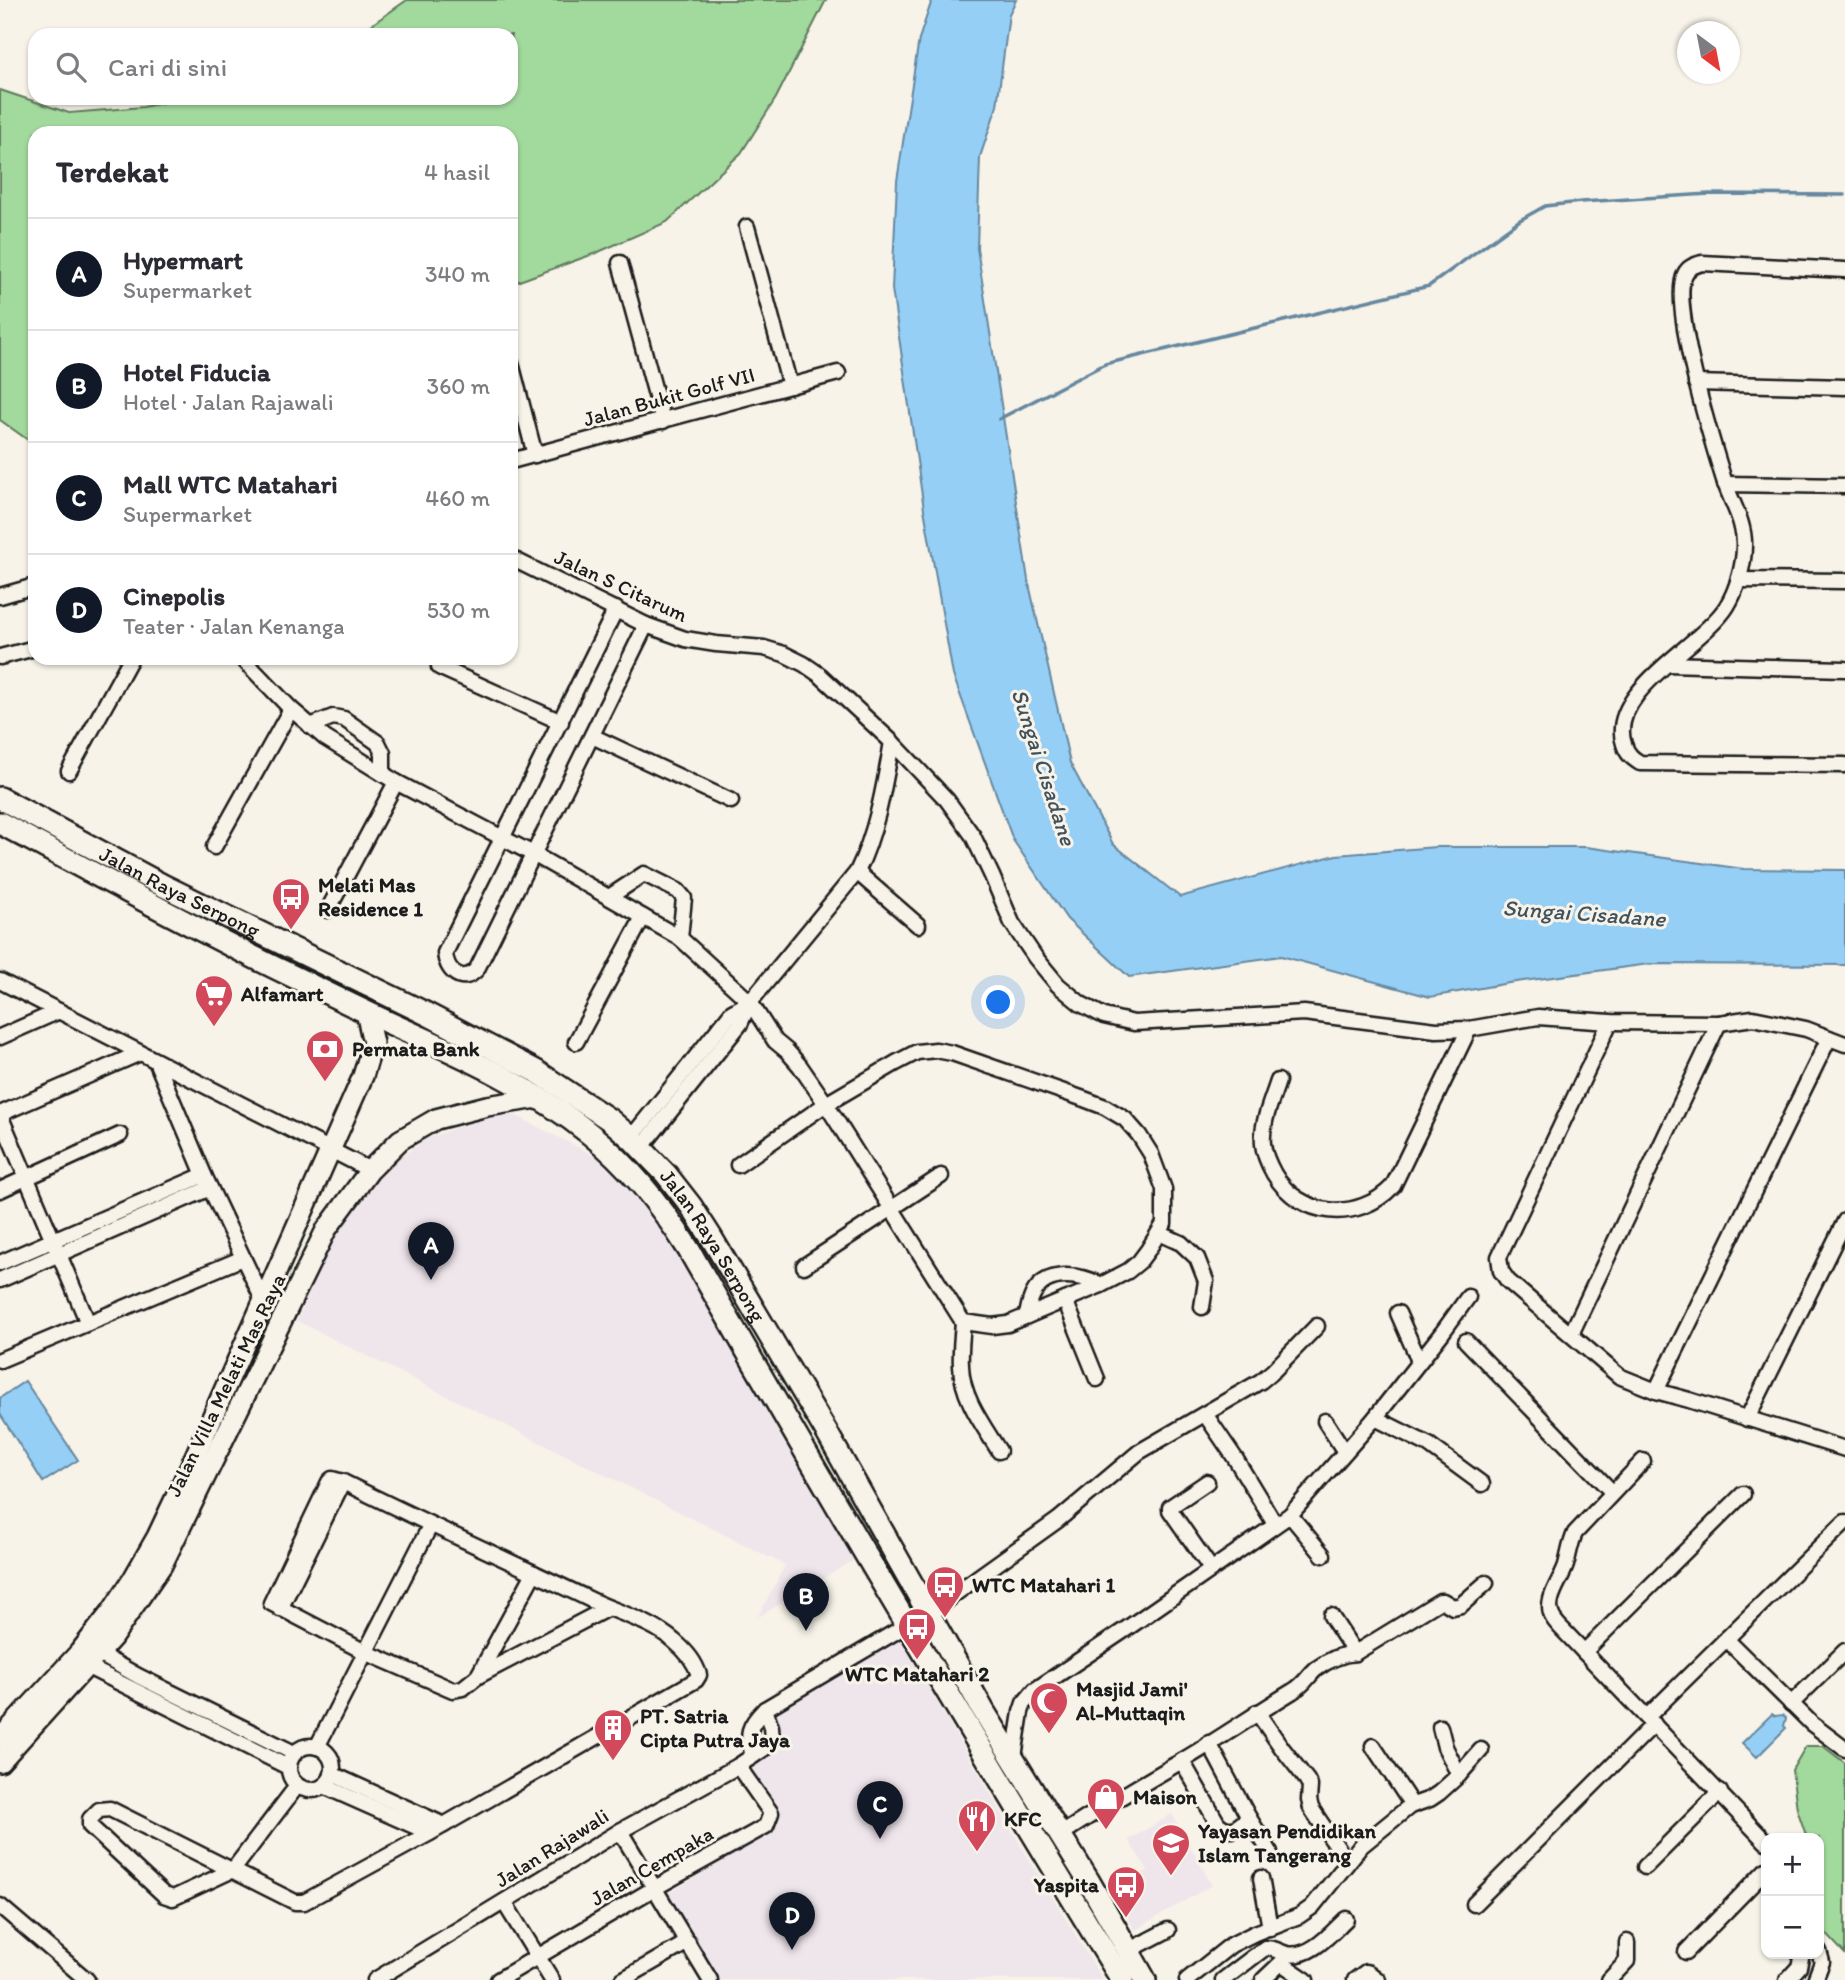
<!DOCTYPE html>
<html lang="id">
<head>
<meta charset="utf-8">
<style>
  :root { --surface:#fff; --page:#f7f7f7; --text:#2b2b33; --muted:#7c7c81; --line:#e1e1e2; --accent:#111827 }
  body { margin:0; font-family:Itim,sans-serif; background:var(--page); color:var(--text) }
  .controls { position:absolute; right:21px; bottom:21px; display:grid; overflow:hidden; border-radius:14px; box-shadow:0 2px 5px #0004 }
  .controls button { width:63px; height:63px; display:grid; place-items:center; padding:0; border:0; border-bottom:2px solid var(--line); background:var(--surface); color:var(--text); font:35px sans-serif }
  .compass { position:absolute; left:1677px; top:21px; width:63px; height:63px; border-radius:50%; background:var(--surface); box-shadow:0 2px 5px #0004; rotate:148deg }
  .you { position:absolute; left:999px; top:1003px; width:24px; height:24px; margin:-18px; border:5px solid #fff; border-radius:50%; background:#1a73e8; box-shadow:0 0 0 10px #1a73e833 }
  .badge { display:grid; place-items:center; width:46px; height:46px; border-radius:50%; background:var(--accent); color:#fff; font-size:23px; font-weight:700 }
  .pin { position:absolute; translate:-50% -58px; filter:drop-shadow(0 2px 4px #0008) }
  .pin::after { content:''; position:absolute; top:37px; width:24px; height:21px; background:inherit; clip-path:polygon(0 0,100% 0,50% 100%) }
  .list { margin:0; padding:0; list-style:none }
  h2 { display:flex; justify-content:space-between; align-items:center; height:91px; margin:0; padding:0 28px; font-size:30px }
  h2 small { font-size:23px; font-weight:400; color:var(--muted) }
  .list li { display:grid; grid-template-columns:46px 1fr auto; gap:21px; align-items:center; box-sizing:border-box; height:112px; padding:0 28px; border-top:2px solid var(--line) }
  .list b { display:block; font-size:26px; white-space:nowrap }
  .list p { margin:0; font-size:23px; white-space:nowrap; color:var(--muted) }
  .list em { font-size:23px; font-style:normal; color:var(--muted) }
  .icon { flex:none; width:38px; height:38px; fill:none; stroke:currentColor; stroke-width:2; stroke-linecap:round; stroke-linejoin:round }
  .map { position:relative; flex:none; width:1845px; height:1980px; overflow:hidden }
  .search { position:absolute; background:var(--surface); box-shadow:0 2px 5px #0004; left:28px; top:28px; width:490px; height:77px; display:flex; align-items:center; gap:18px; box-sizing:border-box; padding:0 24px; border-radius:21px; color:var(--muted); font-size:26px }
  .panel { position:absolute; background:var(--surface); box-shadow:0 2px 5px #0004; left:28px; top:126px; width:490px; height:539px; border-radius:21px }
  .map>svg:first-child { display:block }
</style>
</head>
<body>
<div class="map">
<svg width="1845" height="1980" viewBox="0 0 1845 1980">
  <rect width="100%" height="100%" fill="#f7f3e8"/>
  <filter id="ink" filterUnits="userSpaceOnUse"><feTurbulence type="fractalNoise" baseFrequency=".0143" numOctaves="2"/><feDisplacementMap in="SourceGraphic" scale="14" xChannelSelector="R" yChannelSelector="G"/><feConvolveMatrix kernelMatrix="1 2 1 2 8 2 1 2 1" color-interpolation-filters="sRGB"/></filter>
  <g filter="url(#ink)">
    <!-- built -->
    <g fill="#efe6ec">
      <polygon points="490,1115 515,1115 599,1158 628,1183 661,1224 856,1559 758,1617 785,1565 297,1321 331,1241 382,1170 426,1139"/>
      <polygon points="899,1637 1023,1849 1103,1980 719,1980 667,1894 773,1831 738,1773 784,1745 771,1716"/>
      <polygon points="1172,1814 1212,1885 1135,1930 1112,1892 1148,1870 1128,1840"/>
    </g>
    <!-- green -->
    <g fill="#a2d99d" stroke="#5f7a5c" stroke-width="2">
      <polygon points="407,0 826,0 776,98 741,153 667,222 596,253 511,284 511,133 35,133 35,445 0,420 0,90 69,113 143,107 185,98 511,98 511,35 357,35"/>
      <polygon points="1806,1746 1823,1746 1845,1763 1845,1954 1821,1928 1819,1905 1819,1838 1807,1838 1797,1809 1792,1770"/>
    </g>
    <!-- water -->
    <g fill="#96cff6" stroke="#65879f" stroke-width="2">
      <polygon points="932,0 1016,0 1009,14 997,106 980,157 977,248 1028,580 1070,763 1113,844 1180,897 1336,855 1436,847 1586,847 1744,869 1845,870 1845,965 1649,964 1509,983 1430,997 1281,956 1129,977 1067,919 1013,840 953,675 924,509 892,289 897,181 919,39"/>
      <polygon points="25,1381 78,1460 43,1482 0,1414 0,1398"/>
      <polygon points="1772,1714 1775,1716 1783,1715 1786,1718 1784,1726 1786,1728 1757,1757 1742,1743"/>
    </g>
    <g fill="none" stroke-linecap="round" stroke-linejoin="round">
      <!-- stream -->
      <polyline stroke="#65879f" stroke-width="3.5" points="999,419 1105,364 1429,286 1520,220 1545,206 1581,202 1709,194 1845,195"/>
      <defs>
        <g id="street">
          <polyline points="747,227 790,386"/>
          <polyline points="620,263 663,421"/>
          <path d="M1845,270L1702,263C1695,265 1688,267 1685,274C1669,302 1713,445 1724,480C1731,502 1745,522 1744,546C1744,565 1737,590 1727,606C1703,645 1606,692 1624,744C1627,754 1632,758 1640,763L1845,765"/>
          <polyline points="511,363 535,455"/>
          <polyline points="1696,383 1845,387"/>
          <polyline points="511,461 838,373"/>
          <polyline points="1725,484 1845,486"/>
          <polyline points="511,558 646,625 685,639 716,644 764,648 784,654 804,664 820,675 892,742 947,800 973,836 992,876 1012,923 1035,957 1058,985 1081,1004 1104,1016 1134,1023 1304,1013 1436,1030 1469,1029 1538,1017 1610,1022 1719,1023 1753,1018 1806,1029 1845,1044"/>
          <polyline points="1738,580 1845,581"/>
          <polyline points="0,596 35,586"/>
          <path d="M616,609L445,953C446,970 462,986 477,969L646,625"/>
          <polyline points="0,657 35,648"/>
          <polyline points="242,658 291,709 325,738 396,782 533,854 680,938 750,1002 775,1041 787,1051 800,1066 826,1104 963,1322 992,1326 1008,1324 1101,1285 1128,1271 1139,1262 1148,1250 1164,1224 1164,1189 1151,1154 1139,1135 1125,1119 1105,1107 1084,1099 952,1053 936,1050 917,1052 896,1063 826,1104 738,1165"/>
          <polyline points="1667,664 1845,669"/>
          <polyline points="439,667 561,722"/>
          <polyline points="310,726 333,717 344,719 378,743 383,753 383,774"/>
          <polyline points="592,736 731,801"/>
          <polyline points="69,771 131,658"/>
          <polyline points="214,847 291,709"/>
          <polyline points="857,872 918,925"/>
          <polyline points="609,897 644,874 678,891 684,898 680,938"/>
          <polyline points="328,910 396,782"/>
          <polyline points="0,981 370,1170"/>
          <polyline points="1610,1022 1499,1257 1501,1271 1508,1281 1619,1376 1656,1391 1689,1400 1845,1449"/>
          <polyline points="0,1037 59,1011"/>
          <polyline points="576,1042 643,917"/>
          <polyline points="156,1061 204,1175 263,1300"/>
          <path d="M1278,1081C1272,1100 1261,1123 1263,1144C1264,1154 1269,1165 1274,1174C1300,1218 1358,1223 1393,1186L1469,1029"/>
          <polyline points="0,1114 140,1053"/>
          <polyline points="0,1115 88,1323"/>
          <polyline points="631,1138 732,1012 750,1002"/>
          <path d="M641,1148L740,1024L750,1002L857,872C877,831 884,787 892,742"/>
          <polyline points="0,1190 120,1135"/>
          <polyline points="1159,1233 1181,1243 1197,1258 1206,1281 1202,1307"/>
          <polyline points="0,1263 204,1175"/>
          <polyline points="804,1266 941,1176"/>
          <polyline points="0,1280 210,1188"/>
          <polyline points="1065,1300 1097,1379"/>
          <polyline points="1398,1313 1419,1361"/>
          <path d="M1027,1316C1028,1310 1029,1304 1031,1299C1042,1269 1077,1273 1101,1285"/>
          <path d="M963,1322C962,1336 960,1352 961,1366C962,1398 983,1425 999,1451"/>
          <polyline points="1571,1334 1719,1023"/>
          <polyline points="1466,1341 1612,1492"/>
          <polyline points="0,1360 243,1258"/>
          <polyline points="1656,1391 1829,1038"/>
          <polyline points="1205,1414 1235,1458 1275,1524"/>
          <polyline points="1375,1418 1429,1445 1482,1484"/>
          <polyline points="1747,1419 1845,1221"/>
          <polyline points="1325,1421 1345,1452"/>
          <path d="M1643,1461L1575,1533C1570,1544 1569,1554 1566,1565C1561,1581 1543,1601 1553,1618C1556,1623 1560,1627 1564,1631L1766,1842"/>
          <polyline points="1207,1482 1170,1507 1170,1510 1211,1569"/>
          <polyline points="1290,1515 1323,1555"/>
          <polyline points="280,1609 343,1482"/>
          <polyline points="930,1615 956,1593 1058,1520 1139,1452 1261,1381 1273,1371 1317,1326"/>
          <polyline points="1331,1616 1355,1653"/>
          <polyline points="1726,1639 1812,1724 1845,1749"/>
          <polyline points="92,1650 138,1676 294,1753"/>
          <polyline points="1584,1652 1743,1494"/>
          <polyline points="80,1663 288,1767"/>
          <polyline points="478,1676 534,1573"/>
          <polyline points="1791,1704 1845,1651"/>
          <polyline points="1257,1712 1282,1748 1307,1780 1310,1786 1309,1800 1311,1808 1347,1862"/>
          <polyline points="1647,1717 1845,1522"/>
          <polyline points="1440,1727 1445,1747 1459,1775"/>
          <polyline points="1209,1743 1249,1818 1270,1852"/>
          <polyline points="1373,1746 1412,1805"/>
          <circle cx="311" cy="1768" r="22"/>
          <polyline points="317,1747 430,1526"/>
          <path d="M753,1756C746,1733 748,1726 765,1709L907,1625"/>
          <polyline points="1014,1757 1021,1712 1024,1703 1035,1690 1129,1627 1290,1515 1375,1418 1442,1333 1468,1297"/>
          <polyline points="1182,1761 1218,1824 1224,1828 1233,1830 1249,1818"/>
          <polyline points="332,1774 444,1825"/>
          <path d="M297,1786L233,1870L173,1898L164,1895L90,1826V1819L99,1810L110,1809L295,1902H304L430,1833L696,1680L699,1675C695,1661 685,1650 674,1641C650,1620 617,1613 589,1599C507,1560 424,1522 343,1482L332,1479L329,1482L271,1603L365,1652L453,1690L463,1688L478,1676L608,1608"/>
          <polyline points="324,1786 430,1833"/>
          <polyline points="620,1831 710,1980"/>
          <path d="M1060,1835C1099,1809 1139,1786 1180,1762C1218,1740 1255,1714 1293,1691C1304,1685 1308,1676 1316,1669C1327,1661 1342,1654 1355,1653L1440,1601H1443L1453,1607L1461,1605L1486,1583"/>
          <polyline points="1645,1867 1720,1792"/>
          <polyline points="1261,1878 1270,1928"/>
          <polyline points="504,1902 552,1980"/>
          <polyline points="1474,1904 1654,1724"/>
          <polyline points="0,1906 87,1980"/>
          <polyline points="1128,1951 1168,1930"/>
          <polyline points="1686,1952 1766,1870"/>
          <polyline points="375,1980 620,1831 738,1766 765,1748 772,1740 771,1727 765,1709"/>
          <polyline points="498,1980 653,1889 766,1826 771,1813 738,1766"/>
          <polyline points="622,1980 688,1942"/>
          <polyline points="1187,1980 1231,1945 1255,1933 1299,1916 1312,1907 1361,1846 1410,1806 1430,1799 1439,1793 1459,1775 1481,1750"/>
          <path d="M1223,1980L1265,1948C1276,1948 1279,1952 1287,1954C1310,1959 1331,1933 1346,1919"/>
          <polyline points="1263,1980 1281,1963 1306,1980"/>
          <polyline points="1355,1980 1366,1972 1369,1973 1378,1980"/>
          <polyline points="1609,1980 1627,1961 1627,1942"/>
          <polyline points="1787,1980 1799,1967 1802,1954"/>
          <polyline points="1815,1980 1822,1962 1819,1951"/>
        </g>
        <g id="secondary">
          <polyline points="0,1739 79,1653 112,1611 133,1579 157,1537 192,1463 363,1076 373,1043 366,1012"/>
          <polyline points="0,1762 112,1638 162,1565 326,1230 370,1170 400,1140 436,1119 487,1106 538,1098"/>
        </g>
        <g id="primary">
          <path id="s1" d="M0,798L164,886L427,1014L536,1071L610,1120L631,1138L666,1174L691,1206L711,1237L827,1433L983,1710L1088,1880L1145,1980"/>
          <path d="M0,823C95,874 189,926 286,973C323,991 359,1009 396,1026C463,1056 532,1087 590,1134C630,1166 662,1207 689,1250C829,1496 974,1739 1122,1980"/>
        </g>
      </defs>
      <!-- street casing -->
      <use href="#street" stroke="#1c1c1c" stroke-width="19"/>
      <!-- secondary casing -->
      <use href="#secondary" stroke="#1c1c1c" stroke-width="24"/>
      <!-- primary casing -->
      <use href="#primary" stroke="#1c1c1c" stroke-width="26"/>
      <!-- street -->
      <use href="#street" stroke="#f7f3e8" stroke-width="14"/>
      <!-- secondary -->
      <use href="#secondary" stroke="#f7f3e8" stroke-width="19"/>
      <!-- primary -->
      <use href="#primary" stroke="#f7f3e8" stroke-width="21"/>
    </g>
  </g>
  <!-- icons -->
  <defs>
    <symbol id="bus-pin" viewBox="-11 -11 22 30"><path d="M0 17L-7.5 6A9.5 9.5 0 1 1 7.5 6Z" fill="#d1495b" stroke="#f7f3e8"/><path d="M-5-6H5V4H4V6H2V4H-2V6H-4V4H-5ZM-3.5-4V0h7V-4ZM-3.5 1.2v1.5H-2V1.2ZM2 1.2v1.5H3.5V1.2Z" fill="#fff"/></symbol>
    <symbol id="supermarket-pin" viewBox="-11 -11 22 30"><path d="M0 17L-7.5 6A9.5 9.5 0 1 1 7.5 6Z" fill="#d1495b" stroke="#f7f3e8"/><path d="M-6-5.5h2.5l.6 2H6L4.5 2H-2.5L-4.4-4H-6ZM-1.5 3.2a1.3 1.3 0 1 0 .1 0ZM3 3.2a1.3 1.3 0 1 0 .1 0Z" fill="#fff"/></symbol>
    <symbol id="bank-pin" viewBox="-11 -11 22 30"><path d="M0 17L-7.5 6A9.5 9.5 0 1 1 7.5 6Z" fill="#d1495b" stroke="#f7f3e8"/><path d="M-6-4H6V4H-6ZM0-2.3a2.3 2.3 0 1 0 0 4.6a2.3 2.3 0 1 0 0-4.6Z" fill="#fff"/></symbol>
    <symbol id="mosque-pin" viewBox="-11 -11 22 30"><path d="M0 17L-7.5 6A9.5 9.5 0 1 1 7.5 6Z" fill="#d1495b" stroke="#f7f3e8"/><path d="M3.5-4.9A6 6 0 1 0 3.5 4.9A5 5 0 1 1 3.5-4.9Z" fill="#fff"/></symbol>
    <symbol id="building-pin" viewBox="-11 -11 22 30"><path d="M0 17L-7.5 6A9.5 9.5 0 1 1 7.5 6Z" fill="#d1495b" stroke="#f7f3e8"/><path d="M-4-6H4V6H1V3H-1V6H-4ZM-2.5-4.3h1.7v1.8h-1.7ZM.8-4.3h1.7v1.8H.8ZM-2.5-1h1.7V.8h-1.7ZM.8-1h1.7V.8H.8Z" fill="#fff"/></symbol>
    <symbol id="shop-pin" viewBox="-11 -11 22 30"><path d="M0 17L-7.5 6A9.5 9.5 0 1 1 7.5 6Z" fill="#d1495b" stroke="#f7f3e8"/><path d="M-5-2.5h2.3a2.7 3.5 0 0 1 5.4 0H5L5.5 6h-11ZM-1.5-2.5h3a1.5 2.3 0 0 0-3 0Z" fill="#fff"/></symbol>
    <symbol id="restaurant-pin" viewBox="-11 -11 22 30"><path d="M0 17L-7.5 6A9.5 9.5 0 1 1 7.5 6Z" fill="#d1495b" stroke="#f7f3e8"/><path d="M-5-6h1v4h1v-4h1v4h1v-4h1v5L-1.5 .5V6h-2V.5L-5-1ZM5-6V6H3V1.5H1.5Q1.5-4 5-6Z" fill="#fff"/></symbol>
    <symbol id="school-pin" viewBox="-11 -11 22 30"><path d="M0 17L-7.5 6A9.5 9.5 0 1 1 7.5 6Z" fill="#d1495b" stroke="#f7f3e8"/><path d="M0-5L7-2L0 1L-7-2ZM-4 1L0 2.5L4 1V4Q0 6-4 4Z" fill="#fff"/></symbol>
  </defs>
  <g fill-rule="evenodd">
    <use href="#bus-pin" x="269" y="875" width="44" height="60"/>
    <use href="#supermarket-pin" x="192" y="972" width="44" height="60"/>
    <use href="#bank-pin" x="303" y="1027" width="44" height="60"/>
    <use href="#bus-pin" x="923" y="1563" width="44" height="60"/>
    <use href="#bus-pin" x="895" y="1605" width="44" height="60"/>
    <use href="#mosque-pin" x="1027" y="1679" width="44" height="60"/>
    <use href="#building-pin" x="591" y="1706" width="44" height="60"/>
    <use href="#shop-pin" x="1084" y="1775" width="44" height="60"/>
    <use href="#restaurant-pin" x="955" y="1797" width="44" height="60"/>
    <use href="#school-pin" x="1149" y="1821" width="44" height="60"/>
    <use href="#bus-pin" x="1104" y="1863" width="44" height="60"/>
  </g>
  <g text-anchor="middle" stroke-width="6" stroke-linejoin="round" paint-order="stroke">
    <!-- street labels -->
    <g font-size="21" fill="#1c1c1c" stroke="#f7f3e8">
      <text transform="translate(669 397) rotate(-15)" y="7">Jalan Bukit Golf VII</text>
      <text transform="translate(621 586) rotate(25)" y="7">Jalan S Citarum</text>
      <text dy="7" stroke="none"><textPath href="#s1" startOffset="203">Jalan Raya Serpong</textPath></text>
      <text dy="7" stroke="none"><textPath href="#s1" startOffset="854">Jalan Raya Serpong</textPath></text>
      <text transform="translate(226 1385) rotate(-64)" y="7">Jalan Villa Melati Mas Raya</text>
      <text transform="translate(552 1848) rotate(-32)" y="7">Jalan Rajawali</text>
      <text transform="translate(652 1866) rotate(-30)" y="7">Jalan Cempaka</text>
    </g>
    <!-- poi labels -->
    <g font-size="21" font-weight="bold" fill="#1c1c1c" stroke="#f7f3e8" text-anchor="start">
      <text x="318" y="892">Melati Mas<tspan x="318" dy="24">Residence 1</tspan></text>
      <text x="241" y="1001">Alfamart</text>
      <text x="352" y="1056">Permata Bank</text>
      <text x="972" y="1592">WTC Matahari 1</text>
      <text x="917" y="1681" text-anchor="middle">WTC Matahari 2</text>
      <text x="1076" y="1696">Masjid Jami'<tspan x="1076" dy="24">Al-Muttaqin</tspan></text>
      <text x="640" y="1723">PT. Satria<tspan x="640" dy="24">Cipta Putra Jaya</tspan></text>
      <text x="1133" y="1804">Maison</text>
      <text x="1004" y="1826">KFC</text>
      <text x="1198" y="1838">Yayasan Pendidikan<tspan x="1198" dy="24">Islam Tangerang</tspan></text>
      <text x="1099" y="1892" text-anchor="end">Yaspita</text>
    </g>
    <!-- water labels -->
    <g font-size="23" font-style="italic" fill="#41525d" stroke="#f7f3e8">
      <text transform="translate(1044 767) rotate(72)" y="8">Sungai Cisadane</text>
      <text transform="translate(1584 913) rotate(4)" y="8">Sungai Cisadane</text>
    </g>
  </g>
</svg>
<div class="controls">
<button>+</button>
<button>−</button>
</div>
<svg class="compass" viewBox="-18 -18 36 36"><path d="M0-13l5 13h-10z" fill="#e53935"/><path d="M0 13l5-13h-10z" fill="#7c7c81"/></svg>
<div class="you"></div>
<div class="pin badge" style="left:431px;top:1280px">A</div>
<div class="pin badge" style="left:806px;top:1631px">B</div>
<div class="pin badge" style="left:880px;top:1839px">C</div>
<div class="pin badge" style="left:792px;top:1950px">D</div>
<div class="search"><svg class="icon" aria-label="search" viewBox="0 0 24 24"><circle cx="10" cy="10" r="6"/><path d="M15 15l6 6"/></svg>Cari di sini</div>
<section class="panel">
<h2>Terdekat<small>4 hasil</small></h2>
<ul class="list">
<li><span class="badge">A</span><div><b>Hypermart</b><p>Supermarket</p></div><em>340 m</em></li>
<li><span class="badge">B</span><div><b>Hotel Fiducia</b><p>Hotel · Jalan Rajawali</p></div><em>360 m</em></li>
<li><span class="badge">C</span><div><b>Mall WTC Matahari</b><p>Supermarket</p></div><em>460 m</em></li>
<li><span class="badge">D</span><div><b>Cinepolis</b><p>Teater · Jalan Kenanga</p></div><em>530 m</em></li>
</ul>
</section>
</div>
</body>
</html>
